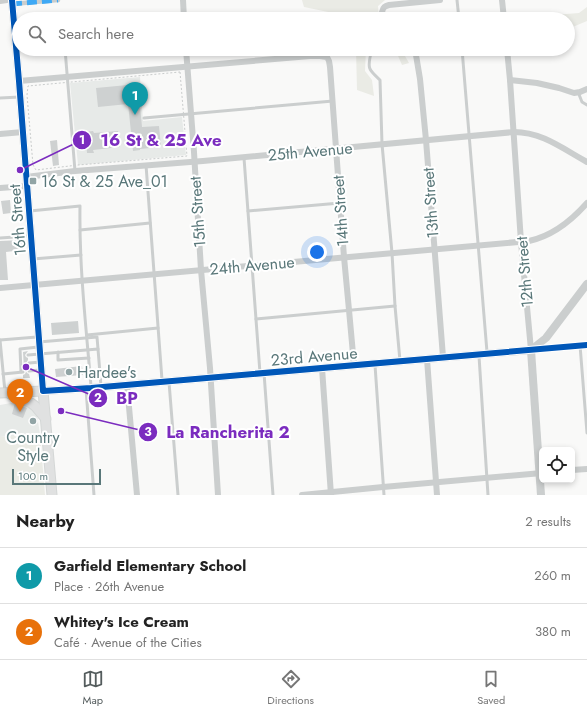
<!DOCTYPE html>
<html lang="en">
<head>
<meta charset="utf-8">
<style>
  :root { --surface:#fff; --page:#f6f6f6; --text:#222; --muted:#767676; --line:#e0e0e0; --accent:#545c5d }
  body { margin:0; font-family:Jost,sans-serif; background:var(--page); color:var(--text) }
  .controls { position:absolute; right:12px; bottom:12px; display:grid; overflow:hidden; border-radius:6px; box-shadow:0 2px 6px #0003 }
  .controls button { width:36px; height:36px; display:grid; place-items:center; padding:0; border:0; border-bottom:1px solid var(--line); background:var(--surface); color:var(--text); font:20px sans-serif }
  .scale { position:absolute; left:12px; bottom:10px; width:89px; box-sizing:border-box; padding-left:4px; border:2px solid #597779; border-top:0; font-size:11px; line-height:14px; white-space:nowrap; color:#597779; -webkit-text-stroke:3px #fff; paint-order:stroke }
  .you { position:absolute; left:317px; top:252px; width:14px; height:14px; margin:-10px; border:3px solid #fff; border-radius:50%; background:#1a73e8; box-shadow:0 0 0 6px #1a73e833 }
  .badge { display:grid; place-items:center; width:26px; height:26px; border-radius:50%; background:var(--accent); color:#fff; font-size:13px; font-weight:700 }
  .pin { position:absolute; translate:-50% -33px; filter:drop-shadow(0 1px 2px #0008) }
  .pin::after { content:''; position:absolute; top:21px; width:14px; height:12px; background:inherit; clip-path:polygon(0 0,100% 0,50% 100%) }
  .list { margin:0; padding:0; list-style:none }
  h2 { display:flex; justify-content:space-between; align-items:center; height:52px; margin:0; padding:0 16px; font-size:17px }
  h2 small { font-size:13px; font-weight:400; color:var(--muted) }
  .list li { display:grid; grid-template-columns:26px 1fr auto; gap:12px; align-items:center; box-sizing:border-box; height:56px; padding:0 16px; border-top:1px solid var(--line) }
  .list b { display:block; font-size:15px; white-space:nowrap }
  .list p { margin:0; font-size:13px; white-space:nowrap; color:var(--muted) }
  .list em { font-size:13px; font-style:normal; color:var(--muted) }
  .icon { flex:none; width:22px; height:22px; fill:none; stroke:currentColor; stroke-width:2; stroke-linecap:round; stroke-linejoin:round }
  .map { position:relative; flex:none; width:587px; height:495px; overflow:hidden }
  .search { position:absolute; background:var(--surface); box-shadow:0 2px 6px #0003; left:12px; right:12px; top:12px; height:44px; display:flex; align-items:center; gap:10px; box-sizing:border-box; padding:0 14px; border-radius:22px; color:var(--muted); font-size:15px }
  .sheet { height:164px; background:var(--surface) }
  nav { display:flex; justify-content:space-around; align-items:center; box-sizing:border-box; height:56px; border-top:1px solid var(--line); background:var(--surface); font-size:11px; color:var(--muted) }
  nav a { display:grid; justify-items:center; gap:2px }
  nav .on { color:var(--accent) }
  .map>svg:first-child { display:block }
</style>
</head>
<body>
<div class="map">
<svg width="587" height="495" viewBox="0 0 587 495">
  <rect width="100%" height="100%" fill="#f9f9f8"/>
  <!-- built -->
  <g fill="#e7eae8">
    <polygon points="140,77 143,121 182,117 186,155 78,165 70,83"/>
    <polygon points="11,403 19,403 32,409 37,415 40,434 0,437 0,405"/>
  </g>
  <!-- green -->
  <g fill="#eaebe5">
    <polygon points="302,0 385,0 378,6 379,19 336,19 333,13 304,7"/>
    <polygon points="587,7 587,21 568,29 568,19 552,19 553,15 579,13"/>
    <polygon points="356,49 366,49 365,71 372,80 374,96 357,90"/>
    <polygon points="395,49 401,49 409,63 402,65"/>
    <polygon points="40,434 45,495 0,495 0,437"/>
  </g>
  <!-- building -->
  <g fill="#ced1d1">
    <polygon points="138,84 142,127 159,126 161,147 140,149 140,150 133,151 128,104 98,107 96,88"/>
    <polygon points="93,131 94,133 118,131 120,147 93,150 94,153 87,153 85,132"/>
    <polygon points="57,140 59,165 53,166 50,141"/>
    <polygon points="10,200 11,213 3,214 1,201"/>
    <polygon points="21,240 22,250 6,252 8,280 0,280 0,241"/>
    <polygon points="78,321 79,333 52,335 51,323"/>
    <polygon points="28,351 25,355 26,357 28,358 28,360 26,363 27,365 29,366 29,368 27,369 26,371 27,373 29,374 30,378 23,378 23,375 25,374 26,372 24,369 23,352"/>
    <polygon points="82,366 83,375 56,377 55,369"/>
    <polygon points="15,403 27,408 23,418 12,414"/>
  </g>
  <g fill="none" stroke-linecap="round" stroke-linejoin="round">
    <defs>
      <g id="secondary">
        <polyline points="0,393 43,391 52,495"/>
        <polyline points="10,394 31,403 35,406 46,419"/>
      </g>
    </defs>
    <!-- secondary casing -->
    <use href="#secondary" stroke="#d4d7d6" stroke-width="11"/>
    <!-- path -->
    <polygon stroke="#c9cccc" stroke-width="1" stroke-dasharray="2 2" stroke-linecap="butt" points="180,72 187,156 78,165 36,170 33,165 27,95 28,86"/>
    <!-- service -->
    <g stroke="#cbcece" stroke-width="3">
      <polyline points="457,0 459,19"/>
      <polyline points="65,49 75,171"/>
      <polyline points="462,49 487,352"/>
      <path d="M371,53C367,69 369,70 380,80L382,144L392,253L395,306L400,361"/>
      <polyline points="578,92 582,102 587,105"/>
      <polyline points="0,98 20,97"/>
      <polyline points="144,118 333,101"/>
      <polyline points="244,158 260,373"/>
      <polyline points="146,165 162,380"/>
      <path d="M30,211L80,206C79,266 86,326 91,386"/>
      <polyline points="248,211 340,203"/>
      <polyline points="80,230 150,223"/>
      <polyline points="0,238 29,236"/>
      <polyline points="33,259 81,255"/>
      <polyline points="256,319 395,306"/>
      <polyline points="87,335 158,328"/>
      <polyline points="0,340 5,392"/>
      <polyline points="0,340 37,337"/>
      <polyline points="39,342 97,337 98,349"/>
      <polyline points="580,345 587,433"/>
      <polyline points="58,352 58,360 89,358"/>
      <polyline points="28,355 98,349 101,386"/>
      <polyline points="479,356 488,495"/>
      <polyline points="29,363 41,362"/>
      <polyline points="375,365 384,495"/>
      <polyline points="29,371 40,370"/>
      <polyline points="21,372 20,349 38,347"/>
      <polyline points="264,373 273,495"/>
      <polyline points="3,374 23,372"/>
      <polyline points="169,382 178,495"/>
      <polyline points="86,389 94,495"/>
    </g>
    <!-- pedestrian -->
    <polyline stroke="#cbcece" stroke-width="4.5" points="12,4 58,0"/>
    <!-- minor -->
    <g stroke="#cbcece" stroke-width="6">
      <polyline points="183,0 184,19"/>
      <polyline points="502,0 504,19"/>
      <polyline points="0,1 7,0"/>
      <path d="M389,19L385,17L382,12C383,7 385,6 389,5L440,0"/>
      <polyline points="186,49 194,152 201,270 210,368 218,495"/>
      <polyline points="415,49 420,79 426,140 443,357"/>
      <polyline points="507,49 510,80 521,242 531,350 587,345"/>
      <polyline points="510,80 537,83 559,88 574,93 580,92 587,89"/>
      <polyline points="19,81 310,56 320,56 327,57 329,61 330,67 344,257 349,310 354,365"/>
      <polyline points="0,134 23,132"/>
      <path d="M26,177L75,171L203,161L514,132C542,132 563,149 587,162"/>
      <polyline points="0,188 27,186"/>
      <path d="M0,288L529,241C552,236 572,220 587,203"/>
      <polyline points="427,359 437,495"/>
      <polyline points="322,368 331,495"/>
      <polyline points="127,385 137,495"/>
      <polyline points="572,470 587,469"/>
      <polyline points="302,495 383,487 542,473"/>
    </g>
    <!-- tertiary -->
    <g stroke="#cbcece" stroke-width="8">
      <polyline points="12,0 19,81 43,391 91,388 531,350"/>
      <polyline points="531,350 541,495"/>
      <polyline points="531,350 546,338 587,284"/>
    </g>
    <!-- secondary -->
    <use href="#secondary" stroke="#e0e1e1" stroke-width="9"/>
    <!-- quiet -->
    <polyline stroke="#3fa9f5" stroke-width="5" stroke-dasharray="10 5" stroke-linecap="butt" points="12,4 58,0"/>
    <defs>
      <polyline id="cycleway" points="12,0 19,81 43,391 91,388 587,345"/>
    </defs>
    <!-- cycleway casing -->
    <use href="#cycleway" stroke="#fff" stroke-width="8"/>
    <!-- cycleway -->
    <use href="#cycleway" stroke="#0057b8" stroke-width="6"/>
  </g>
  <!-- markers -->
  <g fill="#91a4a5" stroke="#fff" stroke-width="1.5">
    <rect x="29" y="177" width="8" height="8" rx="2"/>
    <circle cx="69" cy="372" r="4"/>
    <circle cx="33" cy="421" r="4"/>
  </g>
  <g text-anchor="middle" stroke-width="4" stroke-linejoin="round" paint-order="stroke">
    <!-- street labels -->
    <g font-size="16" fill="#597779" stroke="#fff">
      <text transform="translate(310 151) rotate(-5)" y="6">25th Avenue</text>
      <text transform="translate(430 203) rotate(-94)" y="6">13th Street</text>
      <text transform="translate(340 211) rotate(-94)" y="6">14th Street</text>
      <text transform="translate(197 212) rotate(-94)" y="6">15th Street</text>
      <text transform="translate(17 220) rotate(-95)" y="6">16th Street</text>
      <text transform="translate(252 265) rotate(-5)" y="6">24th Avenue</text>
      <text transform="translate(524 272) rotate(-95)" y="6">12th Street</text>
      <text transform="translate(314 356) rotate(-5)" y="6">23rd Avenue</text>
    </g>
    <!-- poi labels -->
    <g font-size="16" fill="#597779" stroke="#fff" text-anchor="start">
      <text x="41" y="187">16 St &amp; 25 Ave_01</text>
      <text x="77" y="378">Hardee's</text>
      <text x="33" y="443" text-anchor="middle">Country<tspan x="33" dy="18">Style</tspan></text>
    </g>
  </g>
  <!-- callouts -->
  <path fill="none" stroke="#7b2cbf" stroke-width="1.5" d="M20 170L82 140M26 367L98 398M61 411L148 432"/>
  <g fill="#7b2cbf" stroke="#fff" stroke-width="1.5">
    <circle cx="20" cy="170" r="4"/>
    <circle cx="26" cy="367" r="4"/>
    <circle cx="61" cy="411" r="4"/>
    <circle cx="82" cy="140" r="10"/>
    <circle cx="98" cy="398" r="10"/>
    <circle cx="148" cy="432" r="10"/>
  </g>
  <g font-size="12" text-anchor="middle" font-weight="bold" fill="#fff">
    <text x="82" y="144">1</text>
    <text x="98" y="402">2</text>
    <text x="148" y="436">3</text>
  </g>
  <g font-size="17" text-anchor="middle" font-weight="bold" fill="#7b2cbf" stroke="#fff" stroke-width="4" stroke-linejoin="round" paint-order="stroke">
    <text x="161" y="146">16 St &amp; 25 Ave</text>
    <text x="127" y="404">BP</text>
    <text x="228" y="438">La Rancherita 2</text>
  </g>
</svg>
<div class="controls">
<button><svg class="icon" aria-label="locate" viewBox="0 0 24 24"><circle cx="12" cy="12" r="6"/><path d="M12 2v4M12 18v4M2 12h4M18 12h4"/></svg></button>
</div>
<div class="scale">100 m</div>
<div class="you"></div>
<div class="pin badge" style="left:135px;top:115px;background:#0f9aa8">1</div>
<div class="pin badge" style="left:20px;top:412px;background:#e8710a">2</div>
<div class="search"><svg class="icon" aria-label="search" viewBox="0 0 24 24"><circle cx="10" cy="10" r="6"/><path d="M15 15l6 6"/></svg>Search here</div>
</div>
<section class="sheet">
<h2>Nearby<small>2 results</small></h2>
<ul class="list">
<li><span class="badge" style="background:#0f9aa8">1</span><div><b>Garfield Elementary School</b><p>Place · 26th Avenue</p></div><em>260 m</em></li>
<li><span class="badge" style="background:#e8710a">2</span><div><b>Whitey's Ice Cream</b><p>Café · Avenue of the Cities</p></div><em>380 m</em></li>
</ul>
</section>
<nav>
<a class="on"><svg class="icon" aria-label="map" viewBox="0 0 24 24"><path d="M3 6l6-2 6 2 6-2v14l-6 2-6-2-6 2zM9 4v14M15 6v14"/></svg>Map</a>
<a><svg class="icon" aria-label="directions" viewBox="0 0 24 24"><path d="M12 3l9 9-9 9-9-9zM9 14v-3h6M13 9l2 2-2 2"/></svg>Directions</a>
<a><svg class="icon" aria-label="saved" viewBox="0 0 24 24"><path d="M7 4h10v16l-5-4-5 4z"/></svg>Saved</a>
</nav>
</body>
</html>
